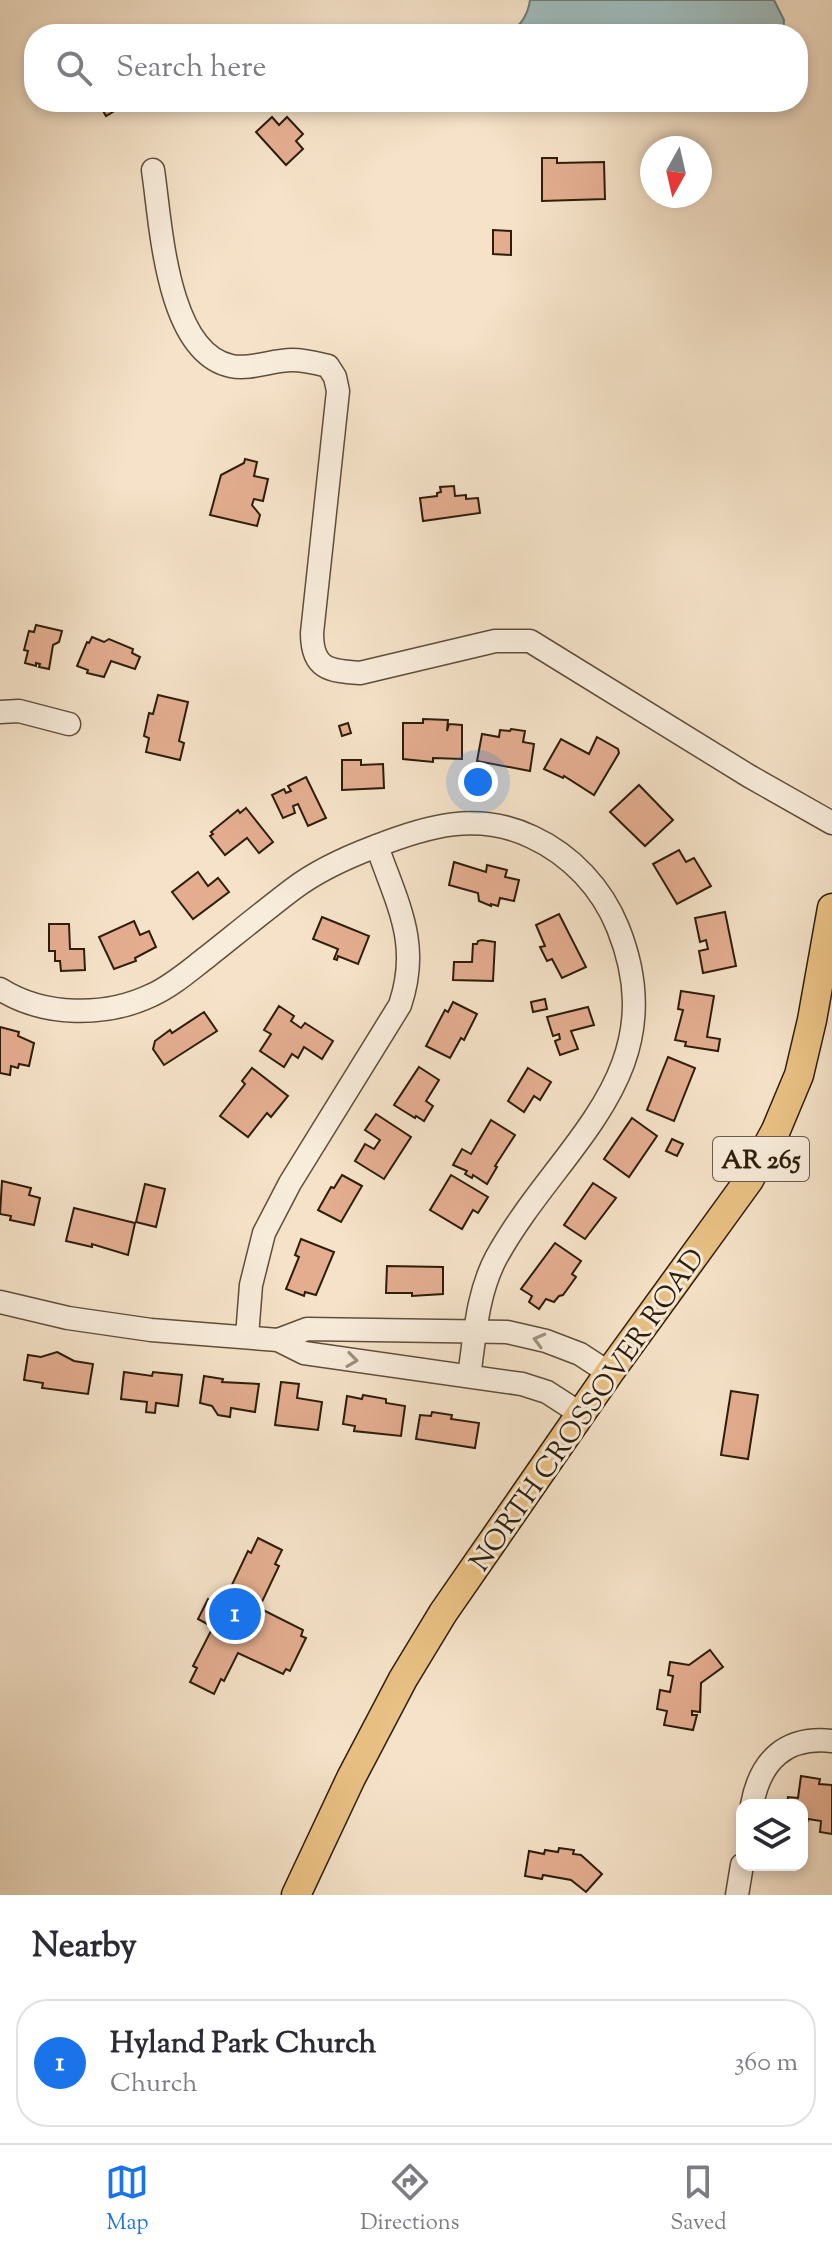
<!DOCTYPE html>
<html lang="en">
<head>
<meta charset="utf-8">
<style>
  :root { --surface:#fff; --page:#f2f2f3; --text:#2b2b33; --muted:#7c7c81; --line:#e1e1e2; --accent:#1a73e8 }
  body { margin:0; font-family:"Sorts Mill Goudy",serif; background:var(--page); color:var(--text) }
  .controls { position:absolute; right:24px; bottom:24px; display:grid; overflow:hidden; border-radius:16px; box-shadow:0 4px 12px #0003 }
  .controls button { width:72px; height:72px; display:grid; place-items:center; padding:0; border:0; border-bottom:2px solid var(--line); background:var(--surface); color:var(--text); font:40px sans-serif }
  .compass { position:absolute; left:640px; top:136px; width:72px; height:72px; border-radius:50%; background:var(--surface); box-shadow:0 4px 12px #0003; rotate:188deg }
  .you { position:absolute; left:478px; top:782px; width:28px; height:28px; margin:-20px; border:6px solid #fff; border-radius:50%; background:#1a73e8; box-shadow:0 0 0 12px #1a73e833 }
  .badge { display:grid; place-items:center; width:52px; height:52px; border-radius:50%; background:var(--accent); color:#fff; font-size:26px; font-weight:700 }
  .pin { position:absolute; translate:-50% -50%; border:4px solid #fff; box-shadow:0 2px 8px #0006 }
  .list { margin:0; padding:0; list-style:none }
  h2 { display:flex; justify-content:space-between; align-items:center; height:104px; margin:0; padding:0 32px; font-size:34px }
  h2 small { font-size:26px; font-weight:400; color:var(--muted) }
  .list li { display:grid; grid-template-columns:52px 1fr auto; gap:24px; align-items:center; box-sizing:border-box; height:128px; margin:0 16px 16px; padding:0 16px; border:2px solid var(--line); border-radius:32px }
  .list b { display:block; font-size:30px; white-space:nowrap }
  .list p { margin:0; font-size:26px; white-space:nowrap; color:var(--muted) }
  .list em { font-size:26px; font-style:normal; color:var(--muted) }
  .icon { flex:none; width:44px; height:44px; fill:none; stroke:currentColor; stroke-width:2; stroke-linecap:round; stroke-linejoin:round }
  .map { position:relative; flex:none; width:832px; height:1895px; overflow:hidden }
  .search { position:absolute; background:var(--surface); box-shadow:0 4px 12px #0003; left:24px; right:24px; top:24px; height:88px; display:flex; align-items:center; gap:20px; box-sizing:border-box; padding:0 28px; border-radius:32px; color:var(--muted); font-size:30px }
  .sheet { height:248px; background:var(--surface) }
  nav { display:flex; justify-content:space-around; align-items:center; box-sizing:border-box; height:112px; border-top:2px solid var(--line); background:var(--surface); font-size:22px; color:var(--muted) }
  nav a { display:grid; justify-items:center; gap:4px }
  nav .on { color:var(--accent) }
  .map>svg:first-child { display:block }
</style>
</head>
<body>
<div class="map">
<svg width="832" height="1895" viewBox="0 0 832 1895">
  <rect width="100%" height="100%" fill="#f5e2c8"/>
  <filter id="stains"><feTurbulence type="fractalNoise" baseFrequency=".0025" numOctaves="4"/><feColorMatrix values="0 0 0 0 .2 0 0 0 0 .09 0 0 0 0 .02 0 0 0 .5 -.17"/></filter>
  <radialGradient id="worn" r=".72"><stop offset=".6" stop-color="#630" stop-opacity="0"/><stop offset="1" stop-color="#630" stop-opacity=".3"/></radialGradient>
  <!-- water -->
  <path fill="#9fbcbe" stroke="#717c76" stroke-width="2" d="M530,0H774L784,20L783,34H510C521,24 528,15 530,0Z"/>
  <!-- building -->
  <g fill="#e4ad90" stroke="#2d1d0a" stroke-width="2">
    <polygon points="177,26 181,34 154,34"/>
    <polygon points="98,102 129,102 106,116"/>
    <polygon points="272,117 279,125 287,117 303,134 296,141 303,149 286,165 256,132"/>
    <polygon points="542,158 557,158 557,163 604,162 605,199 542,201"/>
    <polygon points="493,230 511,231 511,255 493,254"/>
    <polygon points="245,459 257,462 254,476 268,479 263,501 254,499 252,505 260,515 257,526 210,515 221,475 244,463"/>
    <polygon points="454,486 455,496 466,495 466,499 478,498 480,513 423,521 420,498 437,496 437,493 441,492 440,487"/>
    <polygon points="36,625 62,631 59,642 53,645 49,669 39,667 40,664 36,663 36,666 25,663 28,651 24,650 29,631 34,632"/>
    <polygon points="92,637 104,642 109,639 133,649 132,653 140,657 135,669 111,661 104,677 87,673 88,670 77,666 87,642 89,643"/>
    <polygon points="158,695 188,702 179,741 184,743 180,760 146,752 149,738 144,736 149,713 153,714"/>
    <polygon points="423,719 448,720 447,731 449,724 462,725 462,759 433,758 433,762 403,759 403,723 423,723"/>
    <polygon points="348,723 351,733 342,736 339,726"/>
    <polygon points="511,729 525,731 523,742 534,744 530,771 477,761 482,734 499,737 500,730 510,731"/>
    <polygon points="597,737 618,749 619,753 594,795 564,776 563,778 544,769 561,739 589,754"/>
    <polygon points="342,760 361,760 361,765 383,764 384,788 342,790"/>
    <polygon points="306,777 326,818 308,826 298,804 293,806 295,813 283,818 272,795 284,789 286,793 291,791 288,786"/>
    <polygon points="639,785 673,820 645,846 610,812"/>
    <polygon points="246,808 273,842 259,853 247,838 225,855 210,836 213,834 211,832 238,810 240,813"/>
    <polygon points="679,850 686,862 694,858 711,886 677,904 653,864"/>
    <polygon points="454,862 486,872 487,865 507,870 505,877 519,880 514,901 500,898 498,906 491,904 491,906 479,901 478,893 449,885"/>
    <polygon points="198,872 208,886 218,878 229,892 193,919 172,892"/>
    <polygon points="725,912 736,966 703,973 699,951 708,949 706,940 700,942 695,918"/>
    <polygon points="559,914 586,967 562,978 552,959 547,961 540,947 545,946 536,925"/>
    <polygon points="322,917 369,936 358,964 338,956 337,960 334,959 338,949 313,939"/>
    <polygon points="134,921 140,935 149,931 156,947 135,958 136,961 114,969 99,937"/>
    <polygon points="49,924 69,924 70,949 84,949 85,970 61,971 60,961 55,961 55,951 49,951"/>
    <polygon points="482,940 495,942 493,981 453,980 454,962 472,962 473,944 477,944 478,941"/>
    <polygon points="681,991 714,996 707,1037 720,1039 718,1051 685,1046 686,1042 675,1040 683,1010 678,1009"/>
    <polygon points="545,999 547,1009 533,1012 531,1002"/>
    <polygon points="453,1002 477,1014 464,1040 461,1038 450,1058 426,1046 445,1010 448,1012"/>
    <polygon points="279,1006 294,1016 291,1021 301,1028 305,1023 333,1041 322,1059 304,1047 298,1058 292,1054 284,1067 260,1051 271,1034 264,1030"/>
    <polygon points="588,1007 594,1025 571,1031 578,1049 560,1055 555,1041 560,1039 559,1034 553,1036 547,1017"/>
    <polygon points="204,1012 217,1031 164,1065 153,1049 155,1041 170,1030 172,1033"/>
    <polygon points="0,1027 19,1032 18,1036 34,1043 29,1066 19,1064 18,1068 11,1066 10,1075 0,1073"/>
    <polygon points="668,1057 695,1068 674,1121 647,1110"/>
    <polygon points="419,1067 439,1080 426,1101 433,1106 424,1121 416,1116 415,1118 394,1105"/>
    <polygon points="252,1068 288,1096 271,1117 267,1113 248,1137 220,1116 245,1084 242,1081"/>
    <polygon points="528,1068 551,1082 540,1100 534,1096 524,1112 508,1101"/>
    <polygon points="376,1114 411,1137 384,1179 355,1161 365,1144 374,1149 380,1140 365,1130"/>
    <polygon points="632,1118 657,1136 629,1177 604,1159"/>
    <polygon points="491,1120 515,1135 495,1166 497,1167 487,1184 473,1175 472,1178 465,1174 467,1171 453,1165 462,1149 471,1154"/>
    <polygon points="672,1139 683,1144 677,1156 666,1151"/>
    <polygon points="342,1175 362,1186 341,1222 318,1210 331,1187 334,1188"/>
    <polygon points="451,1175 488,1197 478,1213 473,1210 462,1229 430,1210"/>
    <polygon points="2,1181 31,1188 29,1195 40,1198 34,1225 10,1220 11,1216 0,1214"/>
    <polygon points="593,1183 616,1198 585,1239 564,1225"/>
    <polygon points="145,1184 165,1189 156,1227 136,1222"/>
    <polygon points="74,1208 135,1223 128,1255 92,1244 92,1247 66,1241"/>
    <polygon points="301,1239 334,1252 316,1295 305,1292 304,1296 286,1289 299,1257 295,1255"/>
    <polygon points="555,1243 581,1261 572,1274 576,1277 563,1295 559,1296 554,1302 546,1299 539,1309 529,1302 532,1296 521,1289"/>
    <polygon points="387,1266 443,1267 443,1294 412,1296 412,1293 386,1293"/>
    <polygon points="57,1352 74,1361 93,1364 88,1394 42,1388 43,1383 24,1380 28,1355 41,1357"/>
    <polygon points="124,1372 152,1376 153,1372 182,1375 178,1406 156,1403 155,1413 146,1412 147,1402 121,1399"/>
    <polygon points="204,1376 223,1379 222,1382 259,1384 255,1412 231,1408 230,1417 218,1415 212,1406 200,1403"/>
    <polygon points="281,1382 299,1384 297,1398 322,1402 318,1430 275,1425"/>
    <polygon points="731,1391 758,1395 748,1459 721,1455"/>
    <polygon points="363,1395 386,1399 386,1403 405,1406 401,1436 354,1431 355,1426 343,1424 347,1396 362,1399"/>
    <polygon points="432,1412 452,1415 451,1419 479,1423 475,1448 416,1439 420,1415 431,1416"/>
    <polygon points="258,1538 282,1550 275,1564 279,1566 259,1608 303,1630 301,1636 306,1638 290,1671 286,1669 283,1674 238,1653 224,1681 221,1679 214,1694 190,1682 197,1668 193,1666 213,1627 198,1619 208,1599 222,1606 248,1551 251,1553"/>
    <polygon points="710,1650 723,1667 701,1683 700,1712 692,1711 692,1715 697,1715 693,1730 664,1725 667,1711 657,1709 660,1690 670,1692 673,1676 668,1675 670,1662 689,1665"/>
    <polygon points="801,1776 820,1779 819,1784 832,1785 832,1834 820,1832 821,1821 808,1819 807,1823 802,1822 802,1805 787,1805 788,1797 798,1798"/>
    <polygon points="559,1848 574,1850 573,1854 581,1855 602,1874 586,1892 571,1880 543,1875 542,1879 525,1876 529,1851 544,1854 545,1850 558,1852"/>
  </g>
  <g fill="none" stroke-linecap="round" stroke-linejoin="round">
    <defs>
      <g id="minor">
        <path d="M153,170C161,223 166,352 231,366C251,370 272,360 292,360C305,360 316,363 328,366L335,377L338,391L312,633C312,669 329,671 360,673L495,641H530L749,776L832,823"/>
        <polyline points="0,712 19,711 69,724"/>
        <path d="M0,989C44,1017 106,1017 152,995C172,986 190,970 207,957C236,934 264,911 293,889C318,870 345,858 374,847C427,826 478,811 532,837C571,855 602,888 618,928C677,1075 558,1145 496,1258C477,1294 475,1336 469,1376"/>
        <polyline points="0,1302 68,1318 151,1330 278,1340 304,1353 522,1384 547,1392 581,1414"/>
        <path d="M247,1336L251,1285L264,1233L290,1183L400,1005C421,943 397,904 377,846"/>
        <polyline points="278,1340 307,1329 507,1332 546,1341 580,1354 609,1373"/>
        <path d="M752,1805C760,1761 785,1736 832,1741"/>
        <polyline points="737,1895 742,1865"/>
      </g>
      <polyline id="major" points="296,1895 351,1778 403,1679 443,1613 609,1373 749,1180 776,1130 799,1075 812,1020 832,908"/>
    </defs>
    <!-- minor casing -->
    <use href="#minor" stroke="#5f4e3a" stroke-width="25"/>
    <!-- major casing -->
    <use href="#major" stroke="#2d1d0a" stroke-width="31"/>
    <!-- minor -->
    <use href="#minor" stroke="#f8ecdb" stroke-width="22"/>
    <!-- major -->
    <use href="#major" stroke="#eac184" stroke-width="28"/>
  </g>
  <!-- one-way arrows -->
  <defs><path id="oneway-chevron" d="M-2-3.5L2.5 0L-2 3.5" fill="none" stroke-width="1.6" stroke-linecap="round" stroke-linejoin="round" transform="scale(2)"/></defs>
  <g stroke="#9d8f7d">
    <use href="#oneway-chevron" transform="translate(539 1340) rotate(-165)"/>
    <use href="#oneway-chevron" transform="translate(352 1360) rotate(8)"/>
  </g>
  <g text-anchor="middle" stroke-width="6" stroke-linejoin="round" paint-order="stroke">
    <!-- shield labels -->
    <rect fill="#f8ecdb" stroke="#6a5b49" stroke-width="2" x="713" y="1137" width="96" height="44" rx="6"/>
    <g font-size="26" font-weight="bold" fill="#2d1d0a">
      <text x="761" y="1168">AR 265</text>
    </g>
    <!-- street labels -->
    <g font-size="28" fill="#2d1d0a" stroke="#f8ecdb">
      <text transform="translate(586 1409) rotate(-55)" y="10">NORTH CROSSOVER ROAD</text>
    </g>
  </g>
  <rect width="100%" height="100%" filter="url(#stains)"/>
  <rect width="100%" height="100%" fill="url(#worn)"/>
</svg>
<div class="controls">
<button><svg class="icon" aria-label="layers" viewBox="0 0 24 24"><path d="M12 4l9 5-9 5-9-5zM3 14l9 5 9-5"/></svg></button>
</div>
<svg class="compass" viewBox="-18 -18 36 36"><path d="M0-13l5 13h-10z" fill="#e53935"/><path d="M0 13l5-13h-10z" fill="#7c7c81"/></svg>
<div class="you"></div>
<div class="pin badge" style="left:235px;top:1614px">1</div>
<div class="search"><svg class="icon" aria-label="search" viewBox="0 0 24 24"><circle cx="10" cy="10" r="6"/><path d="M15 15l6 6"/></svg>Search here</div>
</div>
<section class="sheet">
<h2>Nearby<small></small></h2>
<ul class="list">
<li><span class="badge">1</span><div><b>Hyland Park Church</b><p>Church</p></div><em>360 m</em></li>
</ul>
</section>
<nav>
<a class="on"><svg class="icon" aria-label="map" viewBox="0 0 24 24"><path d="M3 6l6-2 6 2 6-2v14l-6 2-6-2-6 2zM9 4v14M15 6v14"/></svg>Map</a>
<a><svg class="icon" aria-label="directions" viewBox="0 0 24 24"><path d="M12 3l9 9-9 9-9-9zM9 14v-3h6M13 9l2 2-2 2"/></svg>Directions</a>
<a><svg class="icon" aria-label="saved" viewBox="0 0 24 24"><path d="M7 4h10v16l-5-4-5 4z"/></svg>Saved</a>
</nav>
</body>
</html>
